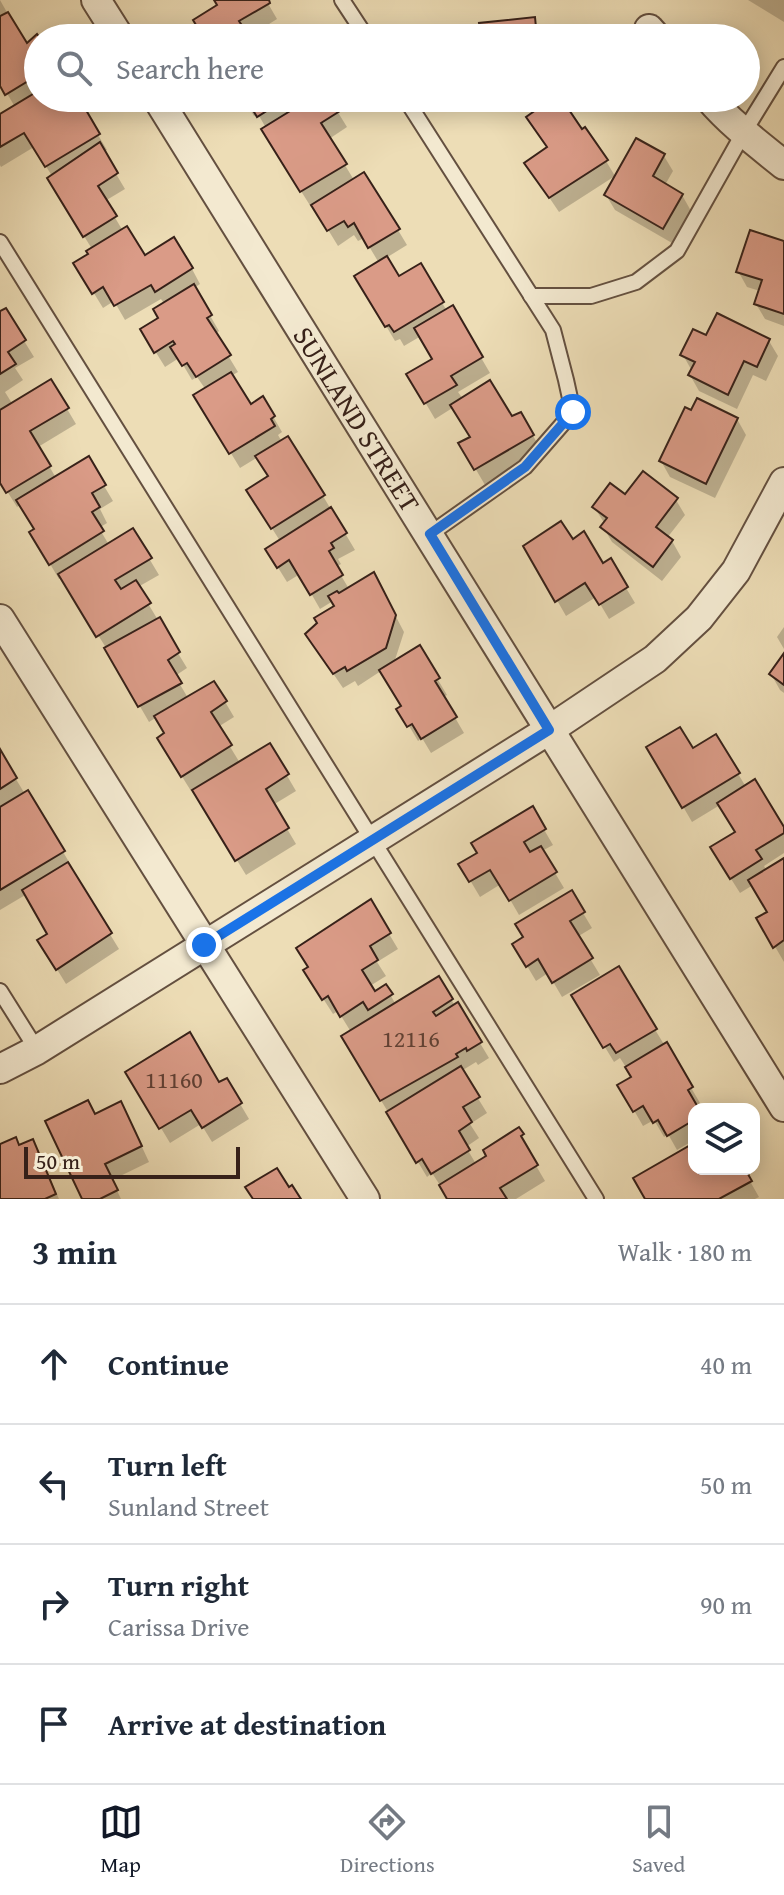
<!DOCTYPE html>
<html lang="en">
<head>
<meta charset="utf-8">
<style>
  :root { --surface:#fff; --page:#f6f6f7; --text:#1f2937; --muted:#747a83; --line:#e0e1e3; --accent:#111827 }
  body { margin:0; font-family:"Gentium Book Plus",serif; background:var(--page); color:var(--text) }
  .controls { position:absolute; right:24px; bottom:24px; display:grid; overflow:hidden; border-radius:16px; box-shadow:0 4px 20px #0003 }
  .controls button { width:72px; height:72px; display:grid; place-items:center; padding:0; border:0; border-bottom:2px solid var(--line); background:var(--surface); color:var(--text); font:40px sans-serif }
  .scale { position:absolute; left:24px; bottom:20px; width:216px; box-sizing:border-box; padding-left:8px; border:4px solid #372119; border-top:0; font-size:22px; line-height:28px; white-space:nowrap; color:#372119; -webkit-text-stroke:6px #f3e9d0; paint-order:stroke }
  .stop { position:absolute; width:24px; height:24px; margin:-18px; border:6px solid #1a73e8; border-radius:50%; background:#fff }
  .stop.end { background:#1a73e8; border-color:#fff; box-shadow:0 2px 8px #0008 }
  .list { margin:0; padding:0; list-style:none }
  h2 { display:flex; justify-content:space-between; align-items:center; height:104px; margin:0; padding:0 32px; font-size:34px }
  h2 small { font-size:26px; font-weight:400; color:var(--muted) }
  .list li { display:grid; grid-template-columns:52px 1fr auto; gap:24px; align-items:center; box-sizing:border-box; height:120px; padding:0 32px; border-top:2px solid var(--line) }
  .list b { display:block; font-size:30px; white-space:nowrap }
  .list p { margin:0; font-size:26px; white-space:nowrap; color:var(--muted) }
  .list em { font-size:26px; font-style:normal; color:var(--muted) }
  .icon { flex:none; width:44px; height:44px; fill:none; stroke:currentColor; stroke-width:2; stroke-linecap:round; stroke-linejoin:round }
  .map { position:relative; flex:none; width:784px; height:1199px; overflow:hidden }
  .search { position:absolute; background:var(--surface); box-shadow:0 4px 20px #0003; left:24px; right:24px; top:24px; height:88px; display:flex; align-items:center; gap:20px; box-sizing:border-box; padding:0 28px; border-radius:44px; color:var(--muted); font-size:30px }
  .sheet { height:584px; background:var(--surface) }
  nav { display:flex; justify-content:space-around; align-items:center; box-sizing:border-box; height:112px; border-top:2px solid var(--line); background:var(--surface); font-size:22px; color:var(--muted) }
  nav a { display:grid; justify-items:center; gap:4px }
  nav .on { color:var(--accent) }
  .map>svg:first-child { display:block }
</style>
</head>
<body>
<div class="map">
<svg width="784" height="1199" viewBox="0 0 784 1199">
  <rect width="100%" height="100%" fill="#edddb6"/>
  <filter id="stains"><feTurbulence type="fractalNoise" baseFrequency=".0025" numOctaves="4"/><feColorMatrix values="0 0 0 0 .2 0 0 0 0 .09 0 0 0 0 .02 0 0 0 .5 -.17"/></filter>
  <radialGradient id="worn" r=".72"><stop offset=".6" stop-color="#630" stop-opacity="0"/><stop offset="1" stop-color="#630" stop-opacity=".3"/></radialGradient>
  <!-- shadow -->
  <g fill="#0003">
    <polygon points="0,0 26,46 38,39 38,98 76,98 107,150 103,152 125,189 105,201 123,231 144,257 173,239 192,269 200,284 194,288 219,331 215,334 238,372 231,376 250,407 263,399 282,432 278,435 282,442 323,496 355,550 338,559 341,564 336,567 349,589 382,590 404,632 394,663 419,648 447,695 443,697 464,733 431,753 422,738 418,741 399,709 403,707 381,671 358,686 355,681 343,688 317,650 337,607 333,601 320,609 300,574 287,582 267,550 280,541 258,506 270,477 258,457 240,468 196,396 206,390 197,377 192,380 179,358 165,367 142,330 160,318 165,305 161,299 125,320 114,301 103,308 76,264 90,255 92,249 58,194 52,176 34,147 1,167 0,165 0,116 15,107 2,85 0,87"/>
    <polygon points="216,0 266,0 277,19 247,38 206,38 219,6"/>
    <polygon points="748,0 784,0 784,22"/>
    <polygon points="534,19 543,38 462,38"/>
    <polygon points="269,30 274,38 255,38"/>
    <polygon points="243,98 310,98 313,103 321,98 329,98 347,127 329,139 354,180 398,230 407,245 386,258 398,279 420,266 447,311 452,308 490,373 458,392 463,399 512,419 520,414 542,451 485,485 461,444 472,437 454,407 435,419 409,375 435,360 421,336 404,346 400,339 395,341 357,277 379,263 364,238 358,241 354,235 338,246 313,205 311,207 272,145 266,128 258,114 254,116"/>
    <polygon points="496,98 550,98 550,102 558,98 582,131 606,161 615,176 559,212 536,178 549,148 545,106 505,111 498,98"/>
    <polygon points="664,156 673,171 665,185 682,195 691,211 672,243 615,210 606,195"/>
    <polygon points="784,243 784,326 765,319 756,304 760,291 747,287 738,271"/>
    <polygon points="5,310 34,357 15,368 23,380 5,392 13,405 51,382 76,424 38,447 56,478 88,459 113,501 100,509 107,523 99,528 109,545 132,530 159,575 138,587 187,668 175,676 188,698 214,683 234,717 218,727 240,763 269,745 296,791 273,805 296,844 246,875 194,790 191,791 168,754 167,734 157,717 149,722 108,651 62,577 59,579 31,532 36,529 21,504 17,507 0,480 0,313"/>
    <polygon points="707,338 769,341 778,356 766,381 753,375 737,409 699,391 690,375 692,371 683,355"/>
    <polygon points="737,419 746,435 715,498 670,477 661,461"/>
    <polygon points="625,497 676,500 685,515 667,538 672,541 681,557 662,581 612,542 603,527 605,524 594,507"/>
    <polygon points="572,541 602,565 610,561 635,603 609,619 596,597 566,616 526,546"/>
    <polygon points="784,627 784,649 777,637"/>
    <polygon points="784,656 784,693 780,690 771,674"/>
    <polygon points="716,737 746,787 784,831 784,853 764,866 767,871 784,860 784,962 759,919 769,912 753,885 740,893 721,863 737,833 720,805 692,822 649,748 692,751"/>
    <polygon points="0,753 25,794 28,793 72,867 70,869 119,949 66,984 39,940 49,935 27,894 0,910"/>
    <polygon points="532,809 553,845 542,851 564,888 519,915 501,884 480,897 461,865 480,854"/>
    <polygon points="571,893 592,928 577,937 600,975 562,997 548,973 536,981 514,944 525,937"/>
    <polygon points="370,902 398,949 377,962 386,976 370,986 375,994 386,987 396,1005 439,979 455,1006 457,1005 489,1058 478,1065 476,1062 463,1070 463,1074 487,1113 470,1124 479,1138 466,1147 476,1164 519,1130 531,1151 528,1152 545,1181 516,1199 449,1199 432,1173 427,1177 352,1052 351,1032 338,1011 333,1014 315,986"/>
    <polygon points="618,969 665,1046 666,1045 700,1103 695,1106 697,1109 694,1109 694,1140 677,1150 668,1134 664,1137 654,1120 643,1126 620,1086 633,1078 620,1058 614,1062 574,996"/>
    <polygon points="128,1073 219,1084 226,1080 249,1119 212,1142 201,1124 170,1143"/>
    <polygon points="95,1116 129,1119 149,1162 112,1180 121,1199 85,1199"/>
    <polygon points="32,1142 41,1157 59,1199 0,1199 0,1146 20,1147"/>
    <polygon points="694,1145 694,1169 743,1169 759,1197 755,1199 647,1199"/>
  </g>
  <!-- building -->
  <g fill="#da9b87" stroke="#372119" stroke-width="2">
    <polygon points="214,0 269,0 270,3 239,21 245,30 231,38 204,38 193,20 217,5"/>
    <polygon points="8,12 27,43 37,34 40,38 38,38 38,75 5,95 0,86 0,16"/>
    <polygon points="535,17 537,38 460,38 460,31 480,29 479,23"/>
    <polygon points="38,91 38,98 79,98 100,134 45,167 24,133 0,147 0,114"/>
    <polygon points="241,98 287,98 257,117 247,100 243,102"/>
    <polygon points="317,98 332,98 340,111 321,123 347,164 300,192 261,129 308,100 310,103"/>
    <polygon points="553,98 561,98 582,129 585,127 608,160 549,198 524,163 547,147 526,117"/>
    <polygon points="636,138 665,154 653,176 683,194 663,229 604,195"/>
    <polygon points="100,142 118,173 98,186 117,216 83,237 47,178"/>
    <polygon points="364,172 400,229 368,248 354,223 348,227 344,221 327,231 311,205"/>
    <polygon points="127,226 145,255 174,237 193,268 155,292 151,285 114,306 103,287 92,294 73,263 88,254 86,251"/>
    <polygon points="750,230 784,241 784,314 754,304 762,280 736,272"/>
    <polygon points="387,256 399,276 421,263 444,302 394,332 389,325 385,327 354,276"/>
    <polygon points="194,284 212,315 207,318 231,355 196,377 187,363 182,366 170,347 175,344 173,341 154,353 140,329 158,318 153,309"/>
    <polygon points="453,305 483,357 451,376 457,385 424,404 406,374 432,359 414,328"/>
    <polygon points="6,308 26,340 8,352 16,364 0,374 0,311"/>
    <polygon points="717,313 770,339 757,367 744,361 728,395 688,375 695,362 680,355 693,329 706,335"/>
    <polygon points="231,372 251,404 263,396 275,416 271,419 275,426 229,454 193,395"/>
    <polygon points="51,379 69,408 30,431 51,466 6,493 0,483 0,410"/>
    <polygon points="490,380 512,416 521,412 534,435 474,470 458,443 470,437 450,405"/>
    <polygon points="697,398 738,418 706,484 659,461 685,407 691,410"/>
    <polygon points="288,436 325,495 271,529 246,490 268,476 255,456"/>
    <polygon points="89,456 106,485 92,493 100,507 92,512 104,531 49,565 29,532 34,529 16,500"/>
    <polygon points="643,471 678,498 656,527 673,540 653,567 600,527 607,518 592,507 610,483 625,494"/>
    <polygon points="331,507 347,533 331,543 334,548 329,551 343,575 310,595 289,560 277,568 265,549"/>
    <polygon points="561,521 573,539 584,531 603,563 611,558 628,587 599,605 585,583 555,602 523,546"/>
    <polygon points="133,528 152,558 115,580 121,589 136,580 151,603 96,637 58,574"/>
    <polygon points="374,572 396,615 386,648 347,671 345,667 333,674 305,634 317,623 314,618 334,606 328,596 337,591 339,593"/>
    <polygon points="160,617 180,652 168,660 182,683 138,707 104,648"/>
    <polygon points="420,645 440,678 435,681 457,717 421,739 412,724 407,727 396,709 401,706 379,670"/>
    <polygon points="784,653 784,685 769,674"/>
    <polygon points="214,681 227,701 211,712 232,745 181,777 157,738 164,733 154,716"/>
    <polygon points="680,727 693,748 716,734 740,773 682,808 646,747"/>
    <polygon points="270,743 289,774 266,789 289,828 235,861 192,790"/>
    <polygon points="0,749 17,778 0,789"/>
    <polygon points="755,779 784,827 784,833 756,850 762,859 730,879 710,847 735,832 717,803"/>
    <polygon points="28,790 65,851 0,890 0,807"/>
    <polygon points="533,806 546,829 524,842 530,852 541,846 557,872 509,901 490,870 469,882 458,864 477,853 471,843"/>
    <polygon points="784,858 784,940 773,948 756,918 767,912 748,880"/>
    <polygon points="68,862 112,933 56,970 37,940 47,934 22,890"/>
    <polygon points="572,890 585,912 570,921 593,958 552,983 538,959 526,967 512,944 523,937 515,924"/>
    <polygon points="371,899 391,933 370,946 378,960 362,970 375,991 386,984 393,994 368,1010 363,1002 340,1017 328,996 322,1000 303,970 308,967 296,948"/>
    <polygon points="619,966 657,1029 616,1053 610,1044 603,1048 571,995"/>
    <polygon points="439,976 453,999 433,1012 436,1016 458,1002 482,1042 467,1051 466,1048 456,1054 458,1057 380,1101 341,1036"/>
    <polygon points="190,1032 219,1082 227,1078 242,1103 202,1128 191,1110 159,1129 125,1072"/>
    <polygon points="667,1042 693,1087 688,1090 699,1109 694,1109 694,1120 667,1136 658,1120 653,1123 643,1106 633,1112 617,1085 631,1077 625,1067"/>
    <polygon points="461,1066 480,1097 463,1107 472,1122 459,1131 470,1150 431,1174 422,1159 416,1163 386,1112"/>
    <polygon points="88,1100 95,1114 121,1101 142,1146 105,1164 118,1190 100,1199 82,1199 45,1121"/>
    <polygon points="519,1127 524,1134 521,1136 538,1165 500,1188 507,1199 447,1199 439,1185 486,1156 483,1150"/>
    <polygon points="16,1137 19,1145 33,1139 56,1194 45,1199 0,1199 0,1144"/>
    <polygon points="694,1143 694,1169 745,1169 752,1181 719,1199 645,1199 633,1178"/>
    <polygon points="277,1168 289,1187 292,1185 301,1199 253,1199 245,1187"/>
  </g>
  <g fill="none" stroke-linecap="round" stroke-linejoin="round">
    <defs>
      <g id="service">
        <polyline points="342,0 367,38"/>
        <polyline points="405,98 553,330 566,380 573,412 525,467 430,534"/>
        <polyline points="0,242 596,1199"/>
        <polyline points="531,296 591,296 636,282 677,251 744,132 784,67"/>
        <polyline points="0,991 37,1050"/>
      </g>
      <g id="minor">
        <polyline points="96,0 120,38"/>
        <polyline points="649,29 657,38"/>
        <polyline points="157,98 784,1107"/>
        <path d="M709,98C731,124 758,144 784,165"/>
        <polyline points="0,619 365,1199"/>
        <polyline points="0,1069 37,1050 549,730 655,659 699,618 736,571 784,482"/>
      </g>
    </defs>
    <!-- service casing -->
    <use href="#service" stroke="#645040" stroke-width="18"/>
    <!-- minor casing -->
    <use href="#minor" stroke="#645040" stroke-width="32"/>
    <!-- service -->
    <use href="#service" stroke="#f3e9d0" stroke-width="14"/>
    <!-- minor -->
    <use href="#minor" stroke="#f3e9d0" stroke-width="28"/>
  </g>
  <g fill="none" stroke-linecap="round" stroke-linejoin="round">
    <!-- route -->
    <polyline stroke="#1a73e8" stroke-width="10" points="204,945 549,730 430,534 525,467 573,412"/>
  </g>
  <g text-anchor="middle" stroke-width="7" stroke-linejoin="round" paint-order="stroke">
    <!-- number labels -->
    <g font-size="24" fill="#604034">
      <text x="411" y="1047">12116</text>
      <text x="174" y="1088">11160</text>
    </g>
    <!-- street labels -->
    <g font-size="28" fill="#372119" stroke="#f3e9d0">
      <text transform="translate(357 419) rotate(58)" y="10">SUNLAND STREET</text>
    </g>
  </g>
  <rect width="100%" height="100%" filter="url(#stains)"/>
  <rect width="100%" height="100%" fill="url(#worn)"/>
</svg>
<div class="controls">
<button><svg class="icon" aria-label="layers" viewBox="0 0 24 24"><path d="M12 4l9 5-9 5-9-5zM3 14l9 5 9-5"/></svg></button>
</div>
<div class="scale">50 m</div>
<div class="stop" style="left:573px;top:412px"></div>
<div class="stop end" style="left:204px;top:945px"></div>
<div class="search"><svg class="icon" aria-label="search" viewBox="0 0 24 24"><circle cx="10" cy="10" r="6"/><path d="M15 15l6 6"/></svg>Search here</div>
</div>
<section class="sheet">
<h2>3 min<small>Walk · 180 m</small></h2>
<ul class="list">
<li><svg class="icon" aria-label="ahead" viewBox="0 0 24 24"><path d="M12 20V5M6 11l6-6 6 6"/></svg><div><b>Continue</b></div><em>40 m</em></li>
<li><svg class="icon" aria-label="left" viewBox="0 0 24 24"><path d="M17 20v-9H6M10 6l-5 5 5 5"/></svg><div><b>Turn left</b><p>Sunland Street</p></div><em>50 m</em></li>
<li><svg class="icon" aria-label="right" viewBox="0 0 24 24"><path d="M7 20v-9h11M14 6l5 5-5 5"/></svg><div><b>Turn right</b><p>Carissa Drive</p></div><em>90 m</em></li>
<li><svg class="icon" aria-label="arrive" viewBox="0 0 24 24"><path d="M6 21V4h12l-3 4 3 4H6"/></svg><div><b>Arrive at destination</b></div></li>
</ul>
</section>
<nav>
<a class="on"><svg class="icon" aria-label="map" viewBox="0 0 24 24"><path d="M3 6l6-2 6 2 6-2v14l-6 2-6-2-6 2zM9 4v14M15 6v14"/></svg>Map</a>
<a><svg class="icon" aria-label="directions" viewBox="0 0 24 24"><path d="M12 3l9 9-9 9-9-9zM9 14v-3h6M13 9l2 2-2 2"/></svg>Directions</a>
<a><svg class="icon" aria-label="saved" viewBox="0 0 24 24"><path d="M7 4h10v16l-5-4-5 4z"/></svg>Saved</a>
</nav>
</body>
</html>
